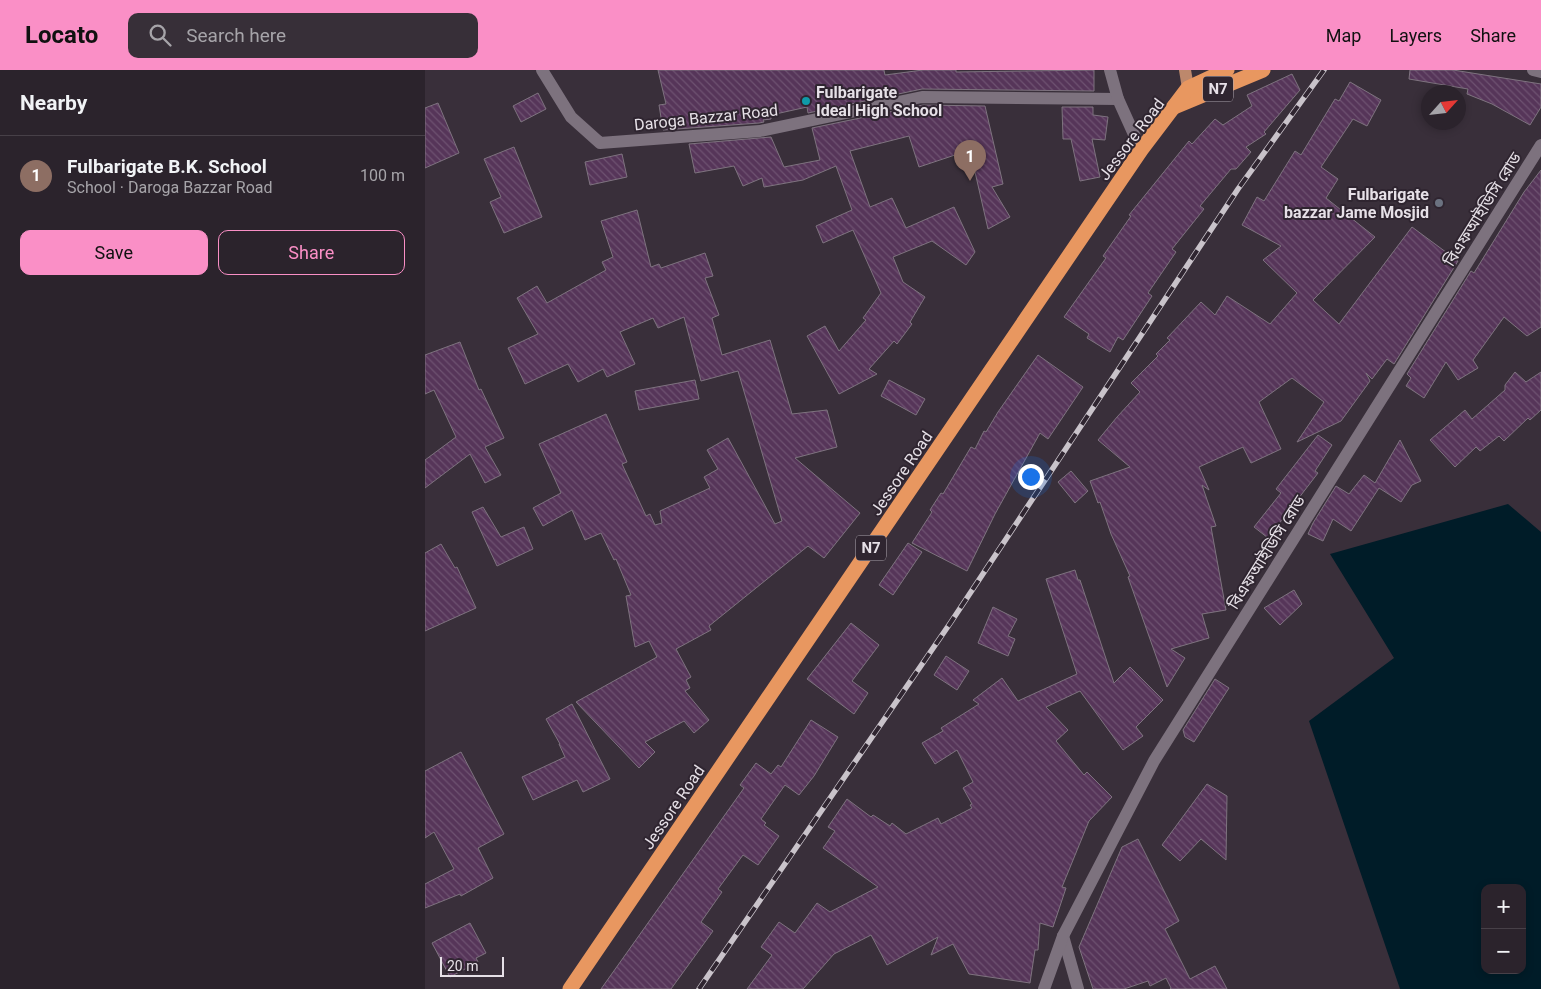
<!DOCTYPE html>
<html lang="en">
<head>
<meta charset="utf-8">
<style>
  :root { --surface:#2b232c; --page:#372f38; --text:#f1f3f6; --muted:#a6a4a9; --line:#474048; --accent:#fa8fc6 }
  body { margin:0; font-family:Roboto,"Noto Sans Bengali",sans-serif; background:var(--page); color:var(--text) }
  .controls { position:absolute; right:15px; bottom:15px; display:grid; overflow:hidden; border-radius:10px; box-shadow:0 2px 8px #0003 }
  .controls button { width:45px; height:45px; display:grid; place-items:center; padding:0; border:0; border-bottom:1px solid var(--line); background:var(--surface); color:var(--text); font:25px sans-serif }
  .compass { position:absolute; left:996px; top:15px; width:45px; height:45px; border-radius:50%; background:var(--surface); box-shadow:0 2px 8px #0003; rotate:63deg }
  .scale { position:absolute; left:15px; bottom:12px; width:64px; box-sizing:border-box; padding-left:5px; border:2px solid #e6e0e7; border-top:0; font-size:14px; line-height:18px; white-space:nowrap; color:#e6e0e7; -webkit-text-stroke:4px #2f2530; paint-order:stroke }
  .you { position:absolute; left:605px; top:406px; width:18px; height:18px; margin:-12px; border:4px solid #fff; border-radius:50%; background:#1a73e8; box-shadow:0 0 0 8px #1a73e833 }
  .badge { display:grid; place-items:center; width:32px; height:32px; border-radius:50%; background:var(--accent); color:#fff; font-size:16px; font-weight:700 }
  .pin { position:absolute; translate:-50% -41px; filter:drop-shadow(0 1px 2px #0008) }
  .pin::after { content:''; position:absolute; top:26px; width:18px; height:15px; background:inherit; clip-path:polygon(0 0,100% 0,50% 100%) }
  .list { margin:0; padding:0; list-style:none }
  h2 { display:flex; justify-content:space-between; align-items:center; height:65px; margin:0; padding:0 20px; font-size:21px }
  h2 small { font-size:16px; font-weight:400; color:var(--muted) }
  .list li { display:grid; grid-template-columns:32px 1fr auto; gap:15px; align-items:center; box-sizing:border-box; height:80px; padding:0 20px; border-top:1px solid var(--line) }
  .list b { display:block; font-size:19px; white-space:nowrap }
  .list p { margin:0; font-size:16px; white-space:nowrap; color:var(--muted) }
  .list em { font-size:16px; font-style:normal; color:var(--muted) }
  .actions { display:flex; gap:10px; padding:15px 20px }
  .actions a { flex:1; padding:11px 0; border:1px solid var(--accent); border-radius:10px; text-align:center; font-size:18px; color:var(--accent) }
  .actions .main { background:var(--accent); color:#111 }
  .icon { flex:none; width:28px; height:28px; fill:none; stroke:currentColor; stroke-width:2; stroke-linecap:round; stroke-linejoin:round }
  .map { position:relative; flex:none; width:1116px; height:919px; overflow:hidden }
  header { display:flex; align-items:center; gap:30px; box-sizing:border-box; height:70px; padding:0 25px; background:var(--accent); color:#111 }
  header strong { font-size:24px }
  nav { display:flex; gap:28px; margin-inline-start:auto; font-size:18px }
  .search { width:350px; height:45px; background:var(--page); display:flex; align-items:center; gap:12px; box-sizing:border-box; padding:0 18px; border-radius:10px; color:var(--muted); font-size:19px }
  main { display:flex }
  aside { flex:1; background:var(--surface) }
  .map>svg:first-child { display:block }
</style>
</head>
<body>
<header>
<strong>Locato</strong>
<div class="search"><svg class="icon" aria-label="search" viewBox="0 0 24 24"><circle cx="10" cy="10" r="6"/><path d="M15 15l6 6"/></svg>Search here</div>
<nav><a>Map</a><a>Layers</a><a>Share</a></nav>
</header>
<main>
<aside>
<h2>Nearby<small></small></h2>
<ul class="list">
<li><span class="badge" style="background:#8d6e63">1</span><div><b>Fulbarigate B.K. School</b><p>School · Daroga Bazzar Road</p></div><em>100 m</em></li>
</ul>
<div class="actions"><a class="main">Save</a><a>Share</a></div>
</aside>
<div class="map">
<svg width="1116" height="919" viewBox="0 0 1116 919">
  <defs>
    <pattern id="building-back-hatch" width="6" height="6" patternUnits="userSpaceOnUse" patternTransform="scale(1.25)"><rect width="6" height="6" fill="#563559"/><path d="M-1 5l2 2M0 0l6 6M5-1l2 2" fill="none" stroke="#6e5271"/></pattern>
  </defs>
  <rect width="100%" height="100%" fill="#392f3a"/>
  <!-- water -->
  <path fill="#001c28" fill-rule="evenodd" d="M1083,434L1116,462V919H975L884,651L969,588L905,484ZM1060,818H1097V900H1060Z"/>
  <!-- building -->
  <g fill="url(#building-back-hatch)" stroke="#7e737f">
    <polygon points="233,0 459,0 460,5 498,0 531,0 531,2 669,0 669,21 497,19 383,43 382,37 346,45 346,49 338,50 339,52 334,53 238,60 234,35 241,34"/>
    <polygon points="985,0 1028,0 1116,14 1116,37 1105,55 1067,34 1042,24 1043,19 984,9"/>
    <polygon points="867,4 875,20 839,62 841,64 821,77 826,82 811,99 806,99 775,136 779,139 747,179 751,182 723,223 727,226 698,270 693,267 685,282 662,268 664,264 639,247 681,188 678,186 706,146 704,145 764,71 767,74 790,49 798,55 827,36 822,25"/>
    <polygon points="925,12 956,30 942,56 928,49 896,97 913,109 901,128 950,167 888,230 914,254 987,157 1033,191 969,294 962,289 947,309 941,303 945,311 916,351 872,372 899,332 867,308 834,332 856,379 826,393 818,377 774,397 784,420 777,415 791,456 786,457 801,540 777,544 784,568 746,579 760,588 742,617 703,507 705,506 686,464 675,432 673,433 665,411 705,397 673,370 692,347 715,322 706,313 733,286 731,284 745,270 742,268 776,232 790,245 802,226 845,254 872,223 838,190 856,176 817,155 832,127 839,131 870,81 876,85 910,29 914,31"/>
    <polygon points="113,23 121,39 96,52 88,36"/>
    <polygon points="13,33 34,83 0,98 0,38"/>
    <polygon points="498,35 560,36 578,114 567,117 585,147 563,159 545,80 494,97 484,66 425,81 445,137 467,128 481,158 529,137 550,182 541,195 507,171 468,187 478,212 500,227 485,252 487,254 472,274 469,271 444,299 452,304 414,324 382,266 400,256 414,281 441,250 438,248 456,223 428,160 398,173 391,156 427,140 411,96 378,110 339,117 337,108 318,116 309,96 270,103 264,74 346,67 359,97 395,90 387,58"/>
    <polygon points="637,37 668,37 668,45 683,47 680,70 667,69 675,107 655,111 646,69 638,69"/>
    <polygon points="89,77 117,147 79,163 65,132 76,127 59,89"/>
    <polygon points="197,84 202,107 165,115 160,92"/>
    <polygon points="1116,100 1116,257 1102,266 1079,247 1048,290 1053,298 1033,310 1021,292 999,328 981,316 986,308 982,304 1046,201 1049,203 1099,122"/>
    <polygon points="212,140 226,197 234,194 236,198 280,183 288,206 280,208 294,245 287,248 297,285 345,270 367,344 402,340 412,377 370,388 435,443 399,488 383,476 284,556 286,560 251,579 266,607 261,610 265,618 260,621 284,650 269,663 259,651 220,672 230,682 214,698 151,632 232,587 224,571 210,577 201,526 206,525 191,489 189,490 176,463 160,470 147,440 118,456 108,438 136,423 114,374 181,344 202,392 197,394 221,446 225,444 230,455 237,453 235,441 285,418 279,407 293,399 282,380 303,368 350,454 357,451 313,301 276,311 259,247 233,258 228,248 195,262 210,294 182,307 178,299 153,312 143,294 100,314 83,278 113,264 92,228 112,216 122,233 181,200 177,192 188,187 176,151"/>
    <polygon points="35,272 54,320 56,319 79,368 60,377 76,405 60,413 45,384 0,418 0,390 31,367 9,320 0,324 0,285"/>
    <polygon points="613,285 658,317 623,369 615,363 570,444 542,501 487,473 507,442 505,440 516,423 518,424 546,377 550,379 559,361 561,362 573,342"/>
    <polygon points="1090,302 1101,312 1116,302 1116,340 1105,350 1103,348 1079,371 1074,366 1055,381 1051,377 1030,397 1005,370 1040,340 1047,349 1080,320 1080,315"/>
    <polygon points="270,310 274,329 214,340 210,321"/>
    <polygon points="464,310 500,329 491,345 456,326"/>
    <polygon points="893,365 907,375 890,401 893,403 843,468 829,457 856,423 851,419"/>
    <polygon points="975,370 996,411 987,415 976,432 954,418 926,461 908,449 898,471 883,464 888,453 911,416 924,424 939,405 950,413"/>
    <polygon points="646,401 663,421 650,433 633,412"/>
    <polygon points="58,437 76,467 99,457 108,479 72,496 47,442"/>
    <polygon points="483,473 497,482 468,525 454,515"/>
    <polygon points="16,474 30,498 32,497 51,538 0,561 0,483"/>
    <polygon points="650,500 653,510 655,510 689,613 705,597 738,630 711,657 718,666 698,680 655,621 621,637 643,660 631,671 659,705 662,702 687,727 664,751 637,817 641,818 628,857 615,853 613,880 610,880 605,913 544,904 528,874 506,885 513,867 462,895 446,865 409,884 378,919 322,919 347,885 336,877 354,852 370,863 392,833 405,842 453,817 398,778 410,761 403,757 422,729 446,747 448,745 465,756 467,753 481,764 513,748 516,754 547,738 545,735 547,734 538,718 548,712 532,680 510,694 497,673 518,661 516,658 554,634 548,630 577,608 593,631 652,604 621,509"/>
    <polygon points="869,520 877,534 855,555 839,538"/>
    <polygon points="568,537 592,549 583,566 590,569 583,586 553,573"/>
    <polygon points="426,553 454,575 427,611 443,623 429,644 382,609"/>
    <polygon points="521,586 544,601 532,620 509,605"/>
    <polygon points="790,609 804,618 769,672 760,667 758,660"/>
    <polygon points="147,634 185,709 158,722 152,710 108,730 97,707 140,687 134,674 135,674 121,649"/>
    <polygon points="386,650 413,667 389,706 374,725 360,715 336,749 341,753 339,755 354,766 333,795 318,785 293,819 297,822 276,852 288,861 246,919 176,919 319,718 315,715 331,693 346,704 353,695 356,697"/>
    <polygon points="36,682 79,764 53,778 68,808 36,826 35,824 0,838 0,814 29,799 9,762 0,768 0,701"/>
    <polygon points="782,714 802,726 801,790 776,769 755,791 737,775"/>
    <polygon points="713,769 754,851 740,859 765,909 790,896 802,919 745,919 746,918 741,908 725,916 723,911 699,919 668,919 654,877 697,777"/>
    <polygon points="45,853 61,883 51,888 53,892 25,907 7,873"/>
  </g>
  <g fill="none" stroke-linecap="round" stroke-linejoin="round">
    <!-- minor -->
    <g stroke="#7d727e" stroke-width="12">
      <polyline points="117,0 146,47 175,73 335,61 497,27 693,29"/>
      <polyline points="685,0 693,29 716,80"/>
      <polyline points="1108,0 1116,2"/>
      <polyline points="638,866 653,919"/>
      <polyline points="619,919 638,866 729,691 1116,75"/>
    </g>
    <!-- major -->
    <polyline stroke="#bd886c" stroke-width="12" points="760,0 763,18 768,26"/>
    <!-- highway -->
    <g stroke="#e89760" stroke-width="15">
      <polyline points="749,37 838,0"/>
      <polyline points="145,919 716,80 763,18 802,0"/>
    </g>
    <defs>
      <polyline id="rail" points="274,919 526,552 813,119 899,0"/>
    </defs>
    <!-- rail casing -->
    <use href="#rail" stroke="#c9c3ca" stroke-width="5.5"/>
    <!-- rail -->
    <use href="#rail" stroke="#2f2530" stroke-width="4" stroke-dasharray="11" stroke-linecap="butt"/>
  </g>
  <!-- markers -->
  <circle fill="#0f9aa8" stroke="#2f2530" stroke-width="2" cx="381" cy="31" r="5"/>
  <circle fill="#6b7280" stroke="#2f2530" stroke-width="2" cx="1014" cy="133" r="5"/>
  <g text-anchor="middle" stroke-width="4" stroke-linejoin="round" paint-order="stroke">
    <!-- shield labels -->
    <g fill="#2f2530" stroke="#afa8b0" stroke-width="1">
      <rect x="778" y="6.5" width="30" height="25" rx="4"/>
      <rect x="431" y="465.5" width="30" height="25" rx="4"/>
    </g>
    <g font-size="15" font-weight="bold" fill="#e6e0e7">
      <text x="793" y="24">N7</text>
      <text x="446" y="483">N7</text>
    </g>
    <!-- poi labels -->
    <g font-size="16" font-weight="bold" fill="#e6e0e7" stroke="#2f2530" text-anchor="start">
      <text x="391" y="28">Fulbarigate<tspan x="391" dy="18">Ideal High School</tspan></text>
      <text x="1004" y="130" text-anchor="end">Fulbarigate<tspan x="1004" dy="18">bazzar Jame Mosjid</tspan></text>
    </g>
    <!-- street labels -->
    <g font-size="16" fill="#e6e0e7" stroke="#2f2530">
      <text transform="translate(281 47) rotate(-6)" y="6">Daroga Bazzar Road</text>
      <text transform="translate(706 69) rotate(-53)" y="6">Jessore Road</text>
      <text transform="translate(1057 139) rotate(-58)" y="6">বিএফআইডিসি রোড</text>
      <text transform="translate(476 403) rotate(-56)" y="6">Jessore Road</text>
      <text transform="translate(841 482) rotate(-58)" y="6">বিএফআইডিসি রোড</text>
      <text transform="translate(248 737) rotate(-56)" y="6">Jessore Road</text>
    </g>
  </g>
</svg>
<div class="controls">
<button>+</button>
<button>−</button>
</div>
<svg class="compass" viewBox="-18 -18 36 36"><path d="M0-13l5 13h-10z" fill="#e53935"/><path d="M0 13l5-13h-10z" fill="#a6a4a9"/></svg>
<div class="scale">20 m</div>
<div class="you"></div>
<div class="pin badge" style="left:545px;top:111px;background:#8d6e63">1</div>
</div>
</main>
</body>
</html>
